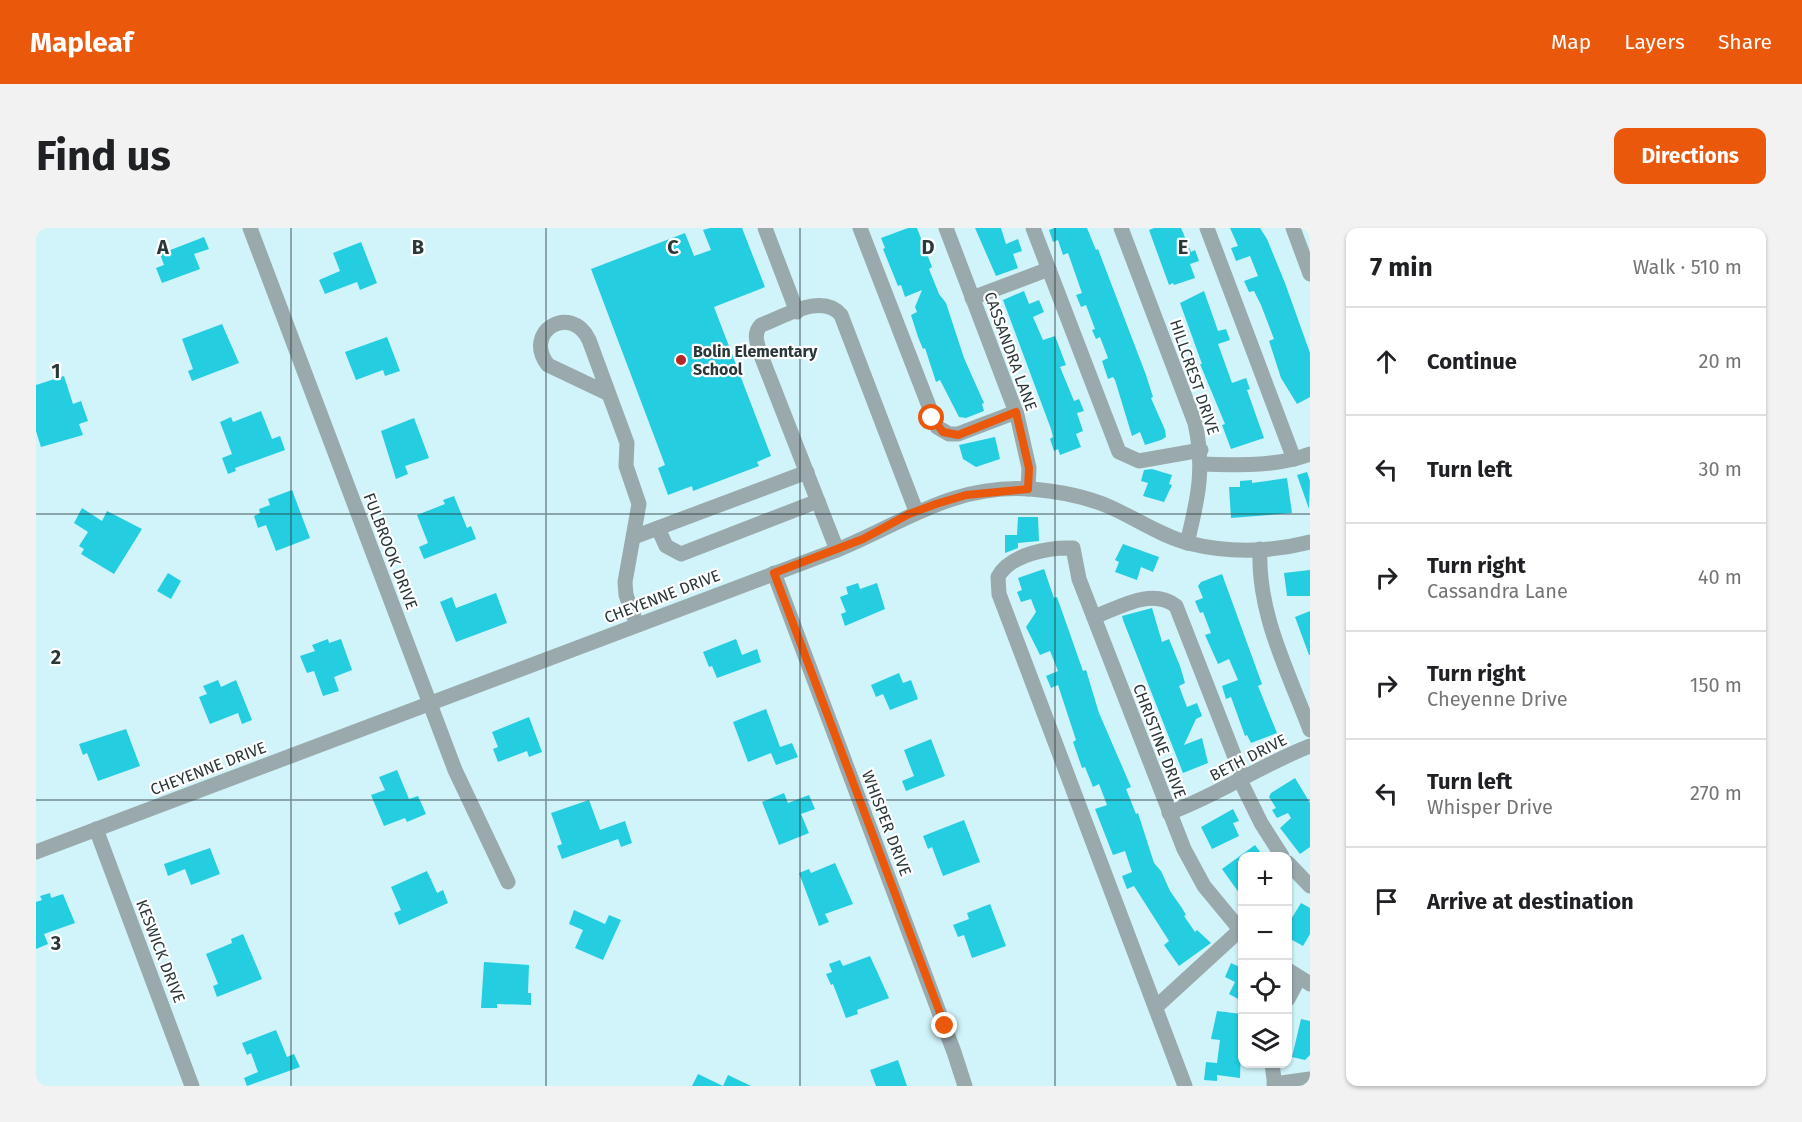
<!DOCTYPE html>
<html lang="en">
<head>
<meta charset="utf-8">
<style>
  :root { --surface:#fff; --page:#f2f2f2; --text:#202124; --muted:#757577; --line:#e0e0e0; --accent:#ea580c }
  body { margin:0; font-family:"Fira Sans",sans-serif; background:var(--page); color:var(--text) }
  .controls { position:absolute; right:18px; bottom:18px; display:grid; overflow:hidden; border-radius:12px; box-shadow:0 2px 4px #0004 }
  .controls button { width:54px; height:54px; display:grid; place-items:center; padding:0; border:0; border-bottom:2px solid var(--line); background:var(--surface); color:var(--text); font:30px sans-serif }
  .stop { position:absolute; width:18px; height:18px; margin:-14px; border:4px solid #ea580c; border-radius:50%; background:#fff }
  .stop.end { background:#ea580c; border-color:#fff; box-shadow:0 2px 6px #0008 }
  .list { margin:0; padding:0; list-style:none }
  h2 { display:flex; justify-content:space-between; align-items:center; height:78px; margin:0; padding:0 24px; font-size:26px }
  h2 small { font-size:20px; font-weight:400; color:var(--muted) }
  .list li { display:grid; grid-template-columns:39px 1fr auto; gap:18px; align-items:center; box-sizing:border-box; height:108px; padding:0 24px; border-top:2px solid var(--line) }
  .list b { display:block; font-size:22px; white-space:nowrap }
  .list p { margin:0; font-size:20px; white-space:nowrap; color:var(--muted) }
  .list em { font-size:20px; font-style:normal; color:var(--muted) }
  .icon { flex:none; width:33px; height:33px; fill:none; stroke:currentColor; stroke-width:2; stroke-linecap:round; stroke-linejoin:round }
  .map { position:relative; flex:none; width:1274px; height:858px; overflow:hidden; border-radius:12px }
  header { display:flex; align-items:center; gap:36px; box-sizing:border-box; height:84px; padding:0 30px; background:var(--accent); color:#fff }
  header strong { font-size:28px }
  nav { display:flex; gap:33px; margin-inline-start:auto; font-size:21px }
  .intro { display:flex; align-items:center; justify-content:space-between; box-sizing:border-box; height:144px; padding:0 36px }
  h1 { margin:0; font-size:42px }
  .button { padding:15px 27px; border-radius:12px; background:var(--accent); color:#fff; font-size:21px; font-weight:700 }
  main { display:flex; gap:36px; padding:0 36px }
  aside { flex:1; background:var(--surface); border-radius:12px; box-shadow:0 2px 4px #0004 }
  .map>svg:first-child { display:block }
</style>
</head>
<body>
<header>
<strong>Mapleaf</strong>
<nav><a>Map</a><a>Layers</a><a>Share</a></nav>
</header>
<div class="intro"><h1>Find us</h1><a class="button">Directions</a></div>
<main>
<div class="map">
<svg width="1274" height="858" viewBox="0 0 1274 858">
  <rect width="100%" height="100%" fill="#d0f4fa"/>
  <!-- building -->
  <g fill="#25cde1">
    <polygon points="674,0 706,0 729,59 678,79 735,228 721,234 723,238 657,263 656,258 632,267 622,240 629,237 555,41 649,5 658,28 675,22 667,2"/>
    <polygon points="872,0 881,0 896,39 893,41 903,66 910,75 928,130 948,175 946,176 948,183 930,190 923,189 904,152 900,154 889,120 887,121 882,109 875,87 881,84 879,79 886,62 869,69 865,57 862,58 847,21 849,20 845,10"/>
    <polygon points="939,0 965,0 970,16 982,11 986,23 977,26 982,40 960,48"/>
    <polygon points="1018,0 1051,0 1060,22 1062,21 1110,147 1117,169 1115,170 1129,202 1130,209 1125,212 1109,217 1104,204 1096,208 1079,152 1077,149 1072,151 1066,133 1072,130 1064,109 1060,111 1056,102 1059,101 1050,77 1045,79 1040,67 1046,65 1032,25 1027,27 1022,12 1017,14 1013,2"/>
    <polygon points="1118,0 1145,0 1155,24 1159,22 1163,33 1154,36 1159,50 1138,57 1137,55 1133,57 1113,2"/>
    <polygon points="1194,0 1224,0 1231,11 1249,55 1274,125 1274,169 1261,176 1245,150 1233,113 1238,111 1225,77 1218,63 1213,64 1208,53 1222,48 1214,28 1200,33 1195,20 1202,18"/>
    <polygon points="168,9 173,21 158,26 164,41 126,55 120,40 128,37 124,26"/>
    <polygon points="325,14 341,55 324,62 321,54 289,66 283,52 304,43 297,25"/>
    <polygon points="988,63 993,76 1003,72 1008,84 997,89 1007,112 1019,108 1030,137 1024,139 1038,173 1043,171 1048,183 1041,185 1047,203 1040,206 1045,219 1024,227 1022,221 1018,223 1014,211 1017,209 1015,201 967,72"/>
    <polygon points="1168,63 1182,103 1190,101 1194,112 1182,116 1196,155 1210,150 1214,161 1211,162 1228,210 1195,221 1186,197 1189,196 1164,136 1166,136 1144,75"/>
    <polygon points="186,96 203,135 156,153 152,143 157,141 146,111"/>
    <polygon points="351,109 364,143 349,148 347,142 320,152 309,124"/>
    <polygon points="28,148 37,176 45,173 52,193 43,196 47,207 5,219 0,203 0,157"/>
    <polygon points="225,183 236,211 244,208 249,222 199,240 200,243 192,246 186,230 196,226 184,194 195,189 197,194"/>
    <polygon points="378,190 393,230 369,238 372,246 360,251 345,203"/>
    <polygon points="959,209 964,231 940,239 927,231 923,217"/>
    <polygon points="1116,241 1136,247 1133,256 1136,257 1128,274 1107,268 1112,255 1105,253 1108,242"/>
    <polygon points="1271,244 1274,253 1273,281 1261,247"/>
    <polygon points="1251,250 1256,285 1195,290 1193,259 1204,259 1204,253 1216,252 1216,255"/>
    <polygon points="256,262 274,310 240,323 230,297 222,300 218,288 224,285 223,281 234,277 232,271"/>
    <polygon points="418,268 431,300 435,298 440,311 388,331 383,319 392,315 381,287 409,276 407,272"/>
    <polygon points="46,280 66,293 71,283 106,301 78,346 45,326 48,321 43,318 52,304 38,295"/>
    <polygon points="982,289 1002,289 1003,313 982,315 982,320 969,325 969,307 981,307"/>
    <polygon points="1087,316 1123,329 1117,344 1105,339 1101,352 1079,344 1083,334 1079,332"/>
    <polygon points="1008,341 1018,370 1021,369 1047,443 1050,442 1063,485 1095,559 1090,561 1100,586 1102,585 1118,635 1125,643 1134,663 1146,680 1150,687 1148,688 1159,704 1161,702 1175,715 1143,738 1128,717 1133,713 1098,658 1091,661 1086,648 1096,644 1089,623 1077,627 1059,581 1071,577 1063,556 1057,559 1049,539 1046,540 1037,514 1040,512 1022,457 1015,460 1010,448 1022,443 1014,423 1004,427 990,399 1000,384 995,371 985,374 981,364 986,362 982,350"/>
    <polygon points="1274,342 1274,368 1251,368 1248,345"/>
    <polygon points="132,345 145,353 135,371 121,363"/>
    <polygon points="1186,346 1226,456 1222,458 1241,505 1215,515 1211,507 1209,508 1195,469 1190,471 1186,458 1202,452 1193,431 1182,436 1169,407 1175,405 1167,384 1164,385 1159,373 1167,370 1162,358 1165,354"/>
    <polygon points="822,355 824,361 841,355 849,381 809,398 805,386 810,384 804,369 812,366 810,359"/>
    <polygon points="460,365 471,395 420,414 404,374 416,369 420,380"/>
    <polygon points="1116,380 1126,414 1133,411 1144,438 1149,455 1143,458 1151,479 1161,475 1166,488 1160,491 1148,517 1166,510 1172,535 1147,545 1087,392 1086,388"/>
    <polygon points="1274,383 1274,427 1273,427 1259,389"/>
    <polygon points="292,411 293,415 305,411 316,442 298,449 303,463 287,468 278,443 271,445 264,428 279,423 276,417"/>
    <polygon points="700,411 706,427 721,421 725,434 681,450 676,438 673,439 667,424"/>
    <polygon points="863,445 867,455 875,452 882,471 854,482 847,466 840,469 835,457"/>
    <polygon points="182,452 185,459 200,452 216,492 206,496 202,485 174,496 163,469 171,466 167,458"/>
    <polygon points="730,481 744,519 756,515 762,529 740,537 735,525 712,534 697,494"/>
    <polygon points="493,489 506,524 493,529 491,523 462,534 457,521 462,519 456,504"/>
    <polygon points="90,501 104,538 62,553 51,525 47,527 43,516"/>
    <polygon points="895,511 909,548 870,563 866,553 878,548 868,522"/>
    <polygon points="361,542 373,571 382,568 390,586 371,594 369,590 348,598 335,567 349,562 343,549"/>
    <polygon points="1259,550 1274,575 1274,619 1264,626 1244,600 1255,590 1252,585 1241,590 1236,582 1240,580 1233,569 1235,565"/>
    <polygon points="748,565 752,575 773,567 779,581 765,586 773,605 743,617 726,574"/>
    <polygon points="553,572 564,602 589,593 596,615 585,619 582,611 526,631 521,618 526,616 515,585"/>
    <polygon points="1197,581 1203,593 1197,595 1203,608 1176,621 1165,599"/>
    <polygon points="928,592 944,634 907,648 896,619 892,621 887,608"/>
    <polygon points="1219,617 1227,628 1206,628 1206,669 1186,641"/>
    <polygon points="174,620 184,646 155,657 149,641 132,648 128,636"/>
    <polygon points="799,635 817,676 789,686 793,694 783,698 763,645 773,641 775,645"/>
    <polygon points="391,643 401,665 407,662 412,675 363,697 358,685 365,682 355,659"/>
    <polygon points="14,665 15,670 27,666 39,695 8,706 12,716 0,721 0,674 6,672 4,668"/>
    <polygon points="1265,675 1274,680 1274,706 1267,718 1251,709 1251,698"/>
    <polygon points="954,676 970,718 936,730 928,707 922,709 917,697 933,691 931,685"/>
    <polygon points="538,682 569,696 573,687 585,692 567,732 539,720 547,702 533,696"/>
    <polygon points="207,706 226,751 181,769 177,758 182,756 170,726 196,715 195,711"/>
    <polygon points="834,728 853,770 821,782 822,786 810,790 797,756 795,757 790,746 796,744 793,736 804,732 807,738"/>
    <polygon points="448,734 493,737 492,765 495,765 495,777 461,776 461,780 445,780"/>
    <polygon points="1195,735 1206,740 1206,773 1193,766 1199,754 1189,749"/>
    <polygon points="1181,783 1206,786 1204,850 1181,847 1181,853 1168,852 1170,834 1181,835 1184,812 1175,811"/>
    <polygon points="1265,791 1274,793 1274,827 1269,832 1256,829"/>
    <polygon points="240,802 251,829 258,826 264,839 211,858 208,850 222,844 215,825 211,827 206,815"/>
    <polygon points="862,832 871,858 840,858 834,842"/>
    <polygon points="662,846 687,858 692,847 715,858 656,858"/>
  </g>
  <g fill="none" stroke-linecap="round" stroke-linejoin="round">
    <!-- minor -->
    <g stroke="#9aa9ac" stroke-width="15">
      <polyline points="214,0 419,542 472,654"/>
      <polyline points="729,0 761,84"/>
      <polyline points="824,0 901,199 913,206 922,206 980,184"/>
      <polyline points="910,0 981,187 993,240 992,261"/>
      <polyline points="997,0 1083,224 1103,233 1165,222"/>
      <path d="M1085,0L1159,195C1169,240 1162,271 1151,315"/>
      <polyline points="1171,0 1258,231"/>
      <polyline points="1257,0 1274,46"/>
      <polyline points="936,70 1013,41"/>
      <path d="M573,166L512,137C486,104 535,74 553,112L591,215L590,238L603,276L589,354L590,367L601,397"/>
      <path d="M1166,236C1203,237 1239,239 1274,226"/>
      <polyline points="622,300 630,318 645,326 782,273"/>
      <polyline points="598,309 771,244"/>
      <path d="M1224,321C1221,385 1252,443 1274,502"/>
      <path d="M801,322L724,125C721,115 717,105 725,97C748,89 786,64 805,87L880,283"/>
      <polyline points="738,345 918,824 929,858"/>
      <path d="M1058,389C1083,380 1115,359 1140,378L1207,550"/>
      <polyline points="1204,552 1225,595 1246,628"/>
      <path d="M1133,585C1182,567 1225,537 1274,518"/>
      <polyline points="60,601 156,858"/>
      <path d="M0,624L801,322C867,295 917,256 994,261C1021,263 1049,268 1074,279C1099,290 1125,308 1152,315C1192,325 1235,324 1274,314"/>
      <polyline points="1252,635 1274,658"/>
      <polyline points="1252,742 1274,756"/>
      <polyline points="1252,771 1263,750"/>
      <polyline points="1120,779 1204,702"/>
      <polyline points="1236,836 1239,858"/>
      <polyline points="1238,856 1274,851"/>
      <path d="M1149,858L963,366L962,349C974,326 1014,319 1037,320L1043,351L1148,621L1168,658L1206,704"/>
    </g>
  </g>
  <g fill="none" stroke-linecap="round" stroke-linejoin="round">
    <!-- route -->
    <polyline stroke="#ea580c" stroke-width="8" points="896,190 907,204 922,207 980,184 993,240 992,261 930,267 900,276 873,286 827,311 738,345 909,798"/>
  </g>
  <!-- grid -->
  <path fill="none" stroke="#2a383a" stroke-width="1.5" stroke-opacity="0.55" d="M255,0V858M510,0V858M764,0V858M1019,0V858M0,286H1274M0,572H1274"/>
  <!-- markers -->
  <circle fill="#b62723" stroke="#fff" stroke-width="2" cx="645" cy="132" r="6"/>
  <g text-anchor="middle" stroke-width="4.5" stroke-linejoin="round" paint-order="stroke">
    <!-- poi labels -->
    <g font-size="16" font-weight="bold" fill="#2a383a" stroke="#fff" text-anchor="start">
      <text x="657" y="129">Bolin Elementary<tspan x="657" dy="18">School</tspan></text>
    </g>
    <!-- street labels -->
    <g font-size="16" fill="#2a383a" stroke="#fff">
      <text transform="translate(975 123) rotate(70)" y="6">CASSANDRA LANE</text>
      <text transform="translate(1159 149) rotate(71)" y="6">HILLCREST DRIVE</text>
      <text transform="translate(355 323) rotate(69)" y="6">FULBROOK DRIVE</text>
      <text transform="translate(626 368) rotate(-21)" y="6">CHEYENNE DRIVE</text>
      <text transform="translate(1124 513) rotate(69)" y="6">CHRISTINE DRIVE</text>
      <text transform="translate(1212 529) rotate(-27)" y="6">BETH DRIVE</text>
      <text transform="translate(172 540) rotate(-21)" y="6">CHEYENNE DRIVE</text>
      <text transform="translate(851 595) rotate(69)" y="6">WHISPER DRIVE</text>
      <text transform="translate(125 723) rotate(69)" y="6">KESWICK DRIVE</text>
    </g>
  </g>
  <g font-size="20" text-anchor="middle" font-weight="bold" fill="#2a383a" stroke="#fff" stroke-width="4.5" stroke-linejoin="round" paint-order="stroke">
    <text x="127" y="26">A</text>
    <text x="382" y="26">B</text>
    <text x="637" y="26">C</text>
    <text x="892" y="26">D</text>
    <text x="1147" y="26">E</text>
    <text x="20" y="150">1</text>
    <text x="20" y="436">2</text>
    <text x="20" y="722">3</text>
  </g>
</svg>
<div class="controls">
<button>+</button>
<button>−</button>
<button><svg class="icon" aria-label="locate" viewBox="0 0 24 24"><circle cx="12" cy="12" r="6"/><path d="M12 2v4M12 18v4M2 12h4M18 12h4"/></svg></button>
<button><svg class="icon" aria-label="layers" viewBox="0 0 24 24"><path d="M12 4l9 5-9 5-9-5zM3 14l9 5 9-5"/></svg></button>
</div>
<div class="stop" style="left:896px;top:190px"></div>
<div class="stop end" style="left:909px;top:798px"></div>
</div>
<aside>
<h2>7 min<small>Walk · 510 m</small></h2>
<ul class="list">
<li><svg class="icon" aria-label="ahead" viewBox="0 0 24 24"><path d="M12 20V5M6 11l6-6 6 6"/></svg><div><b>Continue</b></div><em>20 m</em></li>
<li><svg class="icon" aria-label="left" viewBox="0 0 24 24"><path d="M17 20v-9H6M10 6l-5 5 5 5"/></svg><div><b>Turn left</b></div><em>30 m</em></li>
<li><svg class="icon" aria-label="right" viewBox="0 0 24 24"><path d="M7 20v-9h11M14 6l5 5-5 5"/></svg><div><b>Turn right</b><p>Cassandra Lane</p></div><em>40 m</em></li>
<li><svg class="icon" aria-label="right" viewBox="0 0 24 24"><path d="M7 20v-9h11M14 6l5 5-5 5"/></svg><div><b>Turn right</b><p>Cheyenne Drive</p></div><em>150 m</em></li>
<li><svg class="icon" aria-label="left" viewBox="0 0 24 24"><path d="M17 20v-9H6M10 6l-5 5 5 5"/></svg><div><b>Turn left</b><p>Whisper Drive</p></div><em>270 m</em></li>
<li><svg class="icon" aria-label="arrive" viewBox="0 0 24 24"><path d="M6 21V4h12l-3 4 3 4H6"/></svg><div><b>Arrive at destination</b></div></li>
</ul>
</aside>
</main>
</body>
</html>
